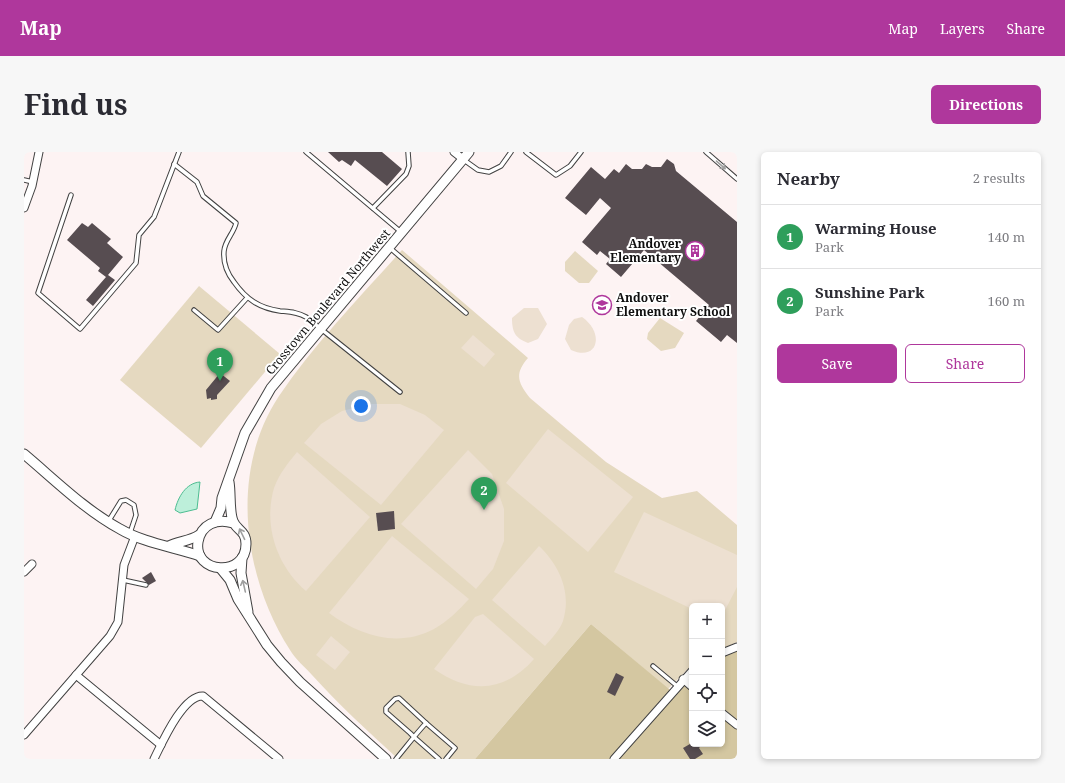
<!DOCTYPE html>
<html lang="en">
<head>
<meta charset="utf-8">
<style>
  :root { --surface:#fff; --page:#f7f7f7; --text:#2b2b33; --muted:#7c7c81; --line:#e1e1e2; --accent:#af379c }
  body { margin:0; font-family:"Noto Serif",serif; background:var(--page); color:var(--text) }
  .controls { position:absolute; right:12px; bottom:12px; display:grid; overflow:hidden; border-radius:6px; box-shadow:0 2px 6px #0003 }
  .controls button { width:36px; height:36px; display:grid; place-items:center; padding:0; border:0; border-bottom:1px solid var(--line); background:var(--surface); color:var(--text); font:20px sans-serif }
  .you { position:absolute; left:337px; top:254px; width:14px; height:14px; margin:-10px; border:3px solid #fff; border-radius:50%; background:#1a73e8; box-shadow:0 0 0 6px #1a73e833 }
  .badge { display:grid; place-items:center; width:26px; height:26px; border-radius:50%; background:var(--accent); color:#fff; font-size:13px; font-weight:700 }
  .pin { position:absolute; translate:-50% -33px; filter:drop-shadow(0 1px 2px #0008) }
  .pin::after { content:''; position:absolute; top:21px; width:14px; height:12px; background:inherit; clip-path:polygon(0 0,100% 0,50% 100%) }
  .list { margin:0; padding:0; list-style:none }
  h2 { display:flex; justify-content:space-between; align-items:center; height:52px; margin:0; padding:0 16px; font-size:17px }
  h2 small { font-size:13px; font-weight:400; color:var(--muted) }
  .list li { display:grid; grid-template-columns:26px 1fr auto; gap:12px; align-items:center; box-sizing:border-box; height:64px; padding:0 16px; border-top:1px solid var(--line) }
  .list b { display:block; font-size:15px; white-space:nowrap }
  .list p { margin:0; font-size:13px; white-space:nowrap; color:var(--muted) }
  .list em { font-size:13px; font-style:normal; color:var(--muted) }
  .actions { display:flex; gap:8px; padding:12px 16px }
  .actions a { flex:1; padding:9px 0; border:1px solid var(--accent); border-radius:6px; text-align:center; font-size:14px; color:var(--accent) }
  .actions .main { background:var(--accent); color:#fff }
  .icon { flex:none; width:22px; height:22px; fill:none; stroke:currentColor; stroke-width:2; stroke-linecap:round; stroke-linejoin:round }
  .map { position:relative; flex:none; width:713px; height:607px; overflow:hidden; border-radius:6px }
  header { display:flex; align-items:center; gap:24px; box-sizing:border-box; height:56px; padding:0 20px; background:var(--accent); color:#fff }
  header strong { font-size:19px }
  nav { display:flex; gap:22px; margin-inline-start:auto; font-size:14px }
  .intro { display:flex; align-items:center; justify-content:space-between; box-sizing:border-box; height:96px; padding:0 24px }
  h1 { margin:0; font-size:28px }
  .button { padding:10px 18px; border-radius:6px; background:var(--accent); color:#fff; font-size:14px; font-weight:700 }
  main { display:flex; gap:24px; padding:0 24px }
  aside { flex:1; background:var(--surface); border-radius:6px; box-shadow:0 2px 6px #0003 }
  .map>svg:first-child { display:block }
</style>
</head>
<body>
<header>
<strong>Map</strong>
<nav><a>Map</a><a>Layers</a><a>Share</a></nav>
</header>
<div class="intro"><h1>Find us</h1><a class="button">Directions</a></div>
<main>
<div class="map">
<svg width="713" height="607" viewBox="0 0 713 607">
  <rect width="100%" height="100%" fill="#fdf3f3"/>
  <!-- green -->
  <g fill="#e5d9c0">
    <path d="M378,98L504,206C490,222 494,231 506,246L582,310L638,346L673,339L713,373V490L698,497V454H668V513L644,537L567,472L451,607H374C345,580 315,553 288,523C281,515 271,507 266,498C219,425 205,319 255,244C290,192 336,145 378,98Z"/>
    <polygon points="551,99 574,119 565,131 555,131 541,119 541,110"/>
    <polygon points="175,134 256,202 177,296 96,228"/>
    <polygon points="636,166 660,181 651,196 637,199 623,187 624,181"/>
  </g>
  <!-- forest -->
  <polygon fill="#d4c7a1" points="567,472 651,542 668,525 668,592 698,592 698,505 713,497 713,607 451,607"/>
  <!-- pitch -->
  <g fill="#ede0d1">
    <path d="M500,156H514L523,172L514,187L504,191C491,186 488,180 488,166Z"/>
    <path d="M558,165C581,181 574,210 547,198L541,187L545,173L550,167Z"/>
    <polygon points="449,183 471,202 460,215 437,196"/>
    <polygon points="346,252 376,252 401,263 420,278 357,353 280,291 297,272 318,259"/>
    <polygon points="524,277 609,345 564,400 482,331"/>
    <polygon points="444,298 468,322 480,357 480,389 469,417 452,437 377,372"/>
    <path d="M273,300L346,365L282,439C253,414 239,374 250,336C255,322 264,311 273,300Z"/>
    <polygon points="620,360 713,403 713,435 698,464 698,454 668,454 668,457 590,420"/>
    <path d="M368,384L445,447C436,457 423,470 410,477C374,496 336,484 305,461Z"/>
    <path d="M515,394C535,413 548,440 539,469C536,478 527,487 521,494L468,448Z"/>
    <path d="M459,462L510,507C480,541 446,542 410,517L451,465Z"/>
    <polygon points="307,484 326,500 311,518 292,503"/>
  </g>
  <!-- water -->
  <path fill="#bdefda" stroke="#4dbd91" d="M176,330L173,357L156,361L151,358C154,345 162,331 176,330Z"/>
  <!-- building -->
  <g fill="#574d51">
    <polygon points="304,0 358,0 378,17 363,34 331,8 327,14 318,8 315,10"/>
    <polygon points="643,7 650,12 652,19 713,70 713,191 703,183 697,190 672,169 685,153 620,98 597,125 582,112 586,107 576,99 573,103 558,90 587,56 576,46 562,63 541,46 567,15 581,27 590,17 595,21 602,12 608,17 618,17 622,12 628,15 637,15"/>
    <polygon points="58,71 64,75 68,71 87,87 83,91 99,105 84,123 91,128 69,154 62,148 82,125 74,119 76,116 43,88"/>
    <polygon points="196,221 206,229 193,243 193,247 187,248 187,246 183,247 182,238"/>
    <polygon points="370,359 371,377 354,379 352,361"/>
    <polygon points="127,420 132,429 125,433 118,426"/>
    <polygon points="592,521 600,525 591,544 583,540"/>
    <polygon points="666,592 679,592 675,596 679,602 671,607 666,607 659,596"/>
  </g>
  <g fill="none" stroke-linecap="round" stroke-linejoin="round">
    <defs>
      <g id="service">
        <polyline points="282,0 377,80"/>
        <polyline points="502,0 532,23 546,14 557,0"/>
        <polyline points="682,0 713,27"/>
        <polyline points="440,8 454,18 465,20 477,14 487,0"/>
        <path d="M150,12L173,30L179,44L212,71C210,81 201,88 200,99C199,110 203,121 210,130C222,147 235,156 256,159C266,160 273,160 282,165L376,240"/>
        <polyline points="0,28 9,30"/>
        <polyline points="47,43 14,141 56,177 112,111 115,83 130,65 155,0"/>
        <polyline points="349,56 382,22 385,14 384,0"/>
        <polyline points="366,96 442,161"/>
        <polyline points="170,158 194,178 223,146"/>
        <polyline points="84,370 97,349 102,348 110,353 112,363 106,381"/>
        <polyline points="99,428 122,433"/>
        <polyline points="629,514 653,534"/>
        <polyline points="402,571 431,596 422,607"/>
        <path d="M372,607C382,595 391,583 402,571L375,546L371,547L362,556V560L386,581L390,585L415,607"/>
      </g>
      <g id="minor">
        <polyline points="430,0 439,7"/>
        <polyline points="0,56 8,34 15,0"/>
        <polyline points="0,420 8,412"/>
        <polyline points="698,501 713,495"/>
        <polyline points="52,523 137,593"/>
        <polyline points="659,527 668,535"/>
        <polyline points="698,561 713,573"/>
        <polyline points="0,583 86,484 94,470 100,413 111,384"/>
        <path d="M130,607C138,591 159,543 179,544L255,607"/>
        <polyline points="590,607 668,519"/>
      </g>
      <g id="tertiary">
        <path d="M0,302C31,328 61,358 96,377C120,391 150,395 176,404"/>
        <path d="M205,330C207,341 205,359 209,369C212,378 222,378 222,392C222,426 169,422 174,390C177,372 193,366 209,371"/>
        <polyline points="191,370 197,356 198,346 221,281 247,236 445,0"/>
        <path d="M145,394C155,389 166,389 175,383"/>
        <polyline points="218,406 217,421 224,460"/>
        <polyline points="197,417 206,428 214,447 243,493 257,510 276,530 362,607"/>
      </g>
    </defs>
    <!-- service casing -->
    <use href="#service" stroke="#424242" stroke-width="5.5"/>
    <!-- minor casing -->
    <use href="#minor" stroke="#424242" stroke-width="9"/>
    <!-- tertiary casing -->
    <use href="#tertiary" stroke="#424242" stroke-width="11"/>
    <!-- service -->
    <use href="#service" stroke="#fff" stroke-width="3.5"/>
    <!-- minor -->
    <use href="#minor" stroke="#fff" stroke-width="7"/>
    <!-- tertiary -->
    <use href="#tertiary" stroke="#fff" stroke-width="9"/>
  </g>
  <!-- one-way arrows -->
  <defs><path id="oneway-shaft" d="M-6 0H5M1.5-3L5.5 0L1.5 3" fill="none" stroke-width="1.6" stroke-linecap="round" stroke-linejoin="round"/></defs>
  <g stroke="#9f9f9f">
    <use href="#oneway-shaft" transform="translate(697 13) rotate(41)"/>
    <use href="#oneway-shaft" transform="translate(218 382) rotate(-116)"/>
    <use href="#oneway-shaft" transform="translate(220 434) rotate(-103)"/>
  </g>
  <!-- icons -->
  <defs>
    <symbol id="building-ring" viewBox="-11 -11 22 22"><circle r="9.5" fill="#fff" stroke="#af379c" stroke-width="1.5"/><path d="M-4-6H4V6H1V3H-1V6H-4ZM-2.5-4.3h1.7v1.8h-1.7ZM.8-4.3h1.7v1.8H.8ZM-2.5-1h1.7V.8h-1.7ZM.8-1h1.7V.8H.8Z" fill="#af379c"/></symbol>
    <symbol id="school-ring" viewBox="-11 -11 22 22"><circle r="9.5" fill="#fff" stroke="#af379c" stroke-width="1.5"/><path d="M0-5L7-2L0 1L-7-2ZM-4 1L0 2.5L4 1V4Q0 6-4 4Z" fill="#af379c"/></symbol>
  </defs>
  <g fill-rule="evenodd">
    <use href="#building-ring" x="660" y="88" width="22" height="22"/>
    <use href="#school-ring" x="567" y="142" width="22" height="22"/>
  </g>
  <g text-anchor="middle" stroke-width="4" stroke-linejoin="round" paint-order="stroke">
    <!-- poi labels -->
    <g font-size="12" font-weight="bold" fill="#0f0f0f" stroke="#fff" text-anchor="end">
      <text x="657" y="96">Andover<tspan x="657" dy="14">Elementary</tspan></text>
      <text x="592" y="150" text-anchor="start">Andover<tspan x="592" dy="14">Elementary School</tspan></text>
    </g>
    <!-- street labels -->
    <g font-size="12" fill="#0f0f0f" stroke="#fff">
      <text transform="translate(304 150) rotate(-50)" y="4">Crosstown Boulevard Northwest</text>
    </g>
  </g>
</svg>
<div class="controls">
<button>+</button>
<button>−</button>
<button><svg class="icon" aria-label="locate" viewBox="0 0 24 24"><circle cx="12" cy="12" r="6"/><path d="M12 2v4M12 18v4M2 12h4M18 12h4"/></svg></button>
<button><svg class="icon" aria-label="layers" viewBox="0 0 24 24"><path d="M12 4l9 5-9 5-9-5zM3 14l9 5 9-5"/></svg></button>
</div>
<div class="you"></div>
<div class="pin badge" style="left:196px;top:229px;background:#2e9e5b">1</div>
<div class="pin badge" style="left:460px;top:358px;background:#2e9e5b">2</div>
</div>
<aside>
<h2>Nearby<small>2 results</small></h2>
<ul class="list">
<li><span class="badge" style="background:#2e9e5b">1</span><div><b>Warming House</b><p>Park</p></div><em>140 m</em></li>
<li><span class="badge" style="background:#2e9e5b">2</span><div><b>Sunshine Park</b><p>Park</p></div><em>160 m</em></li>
</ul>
<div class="actions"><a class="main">Save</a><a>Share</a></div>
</aside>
</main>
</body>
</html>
